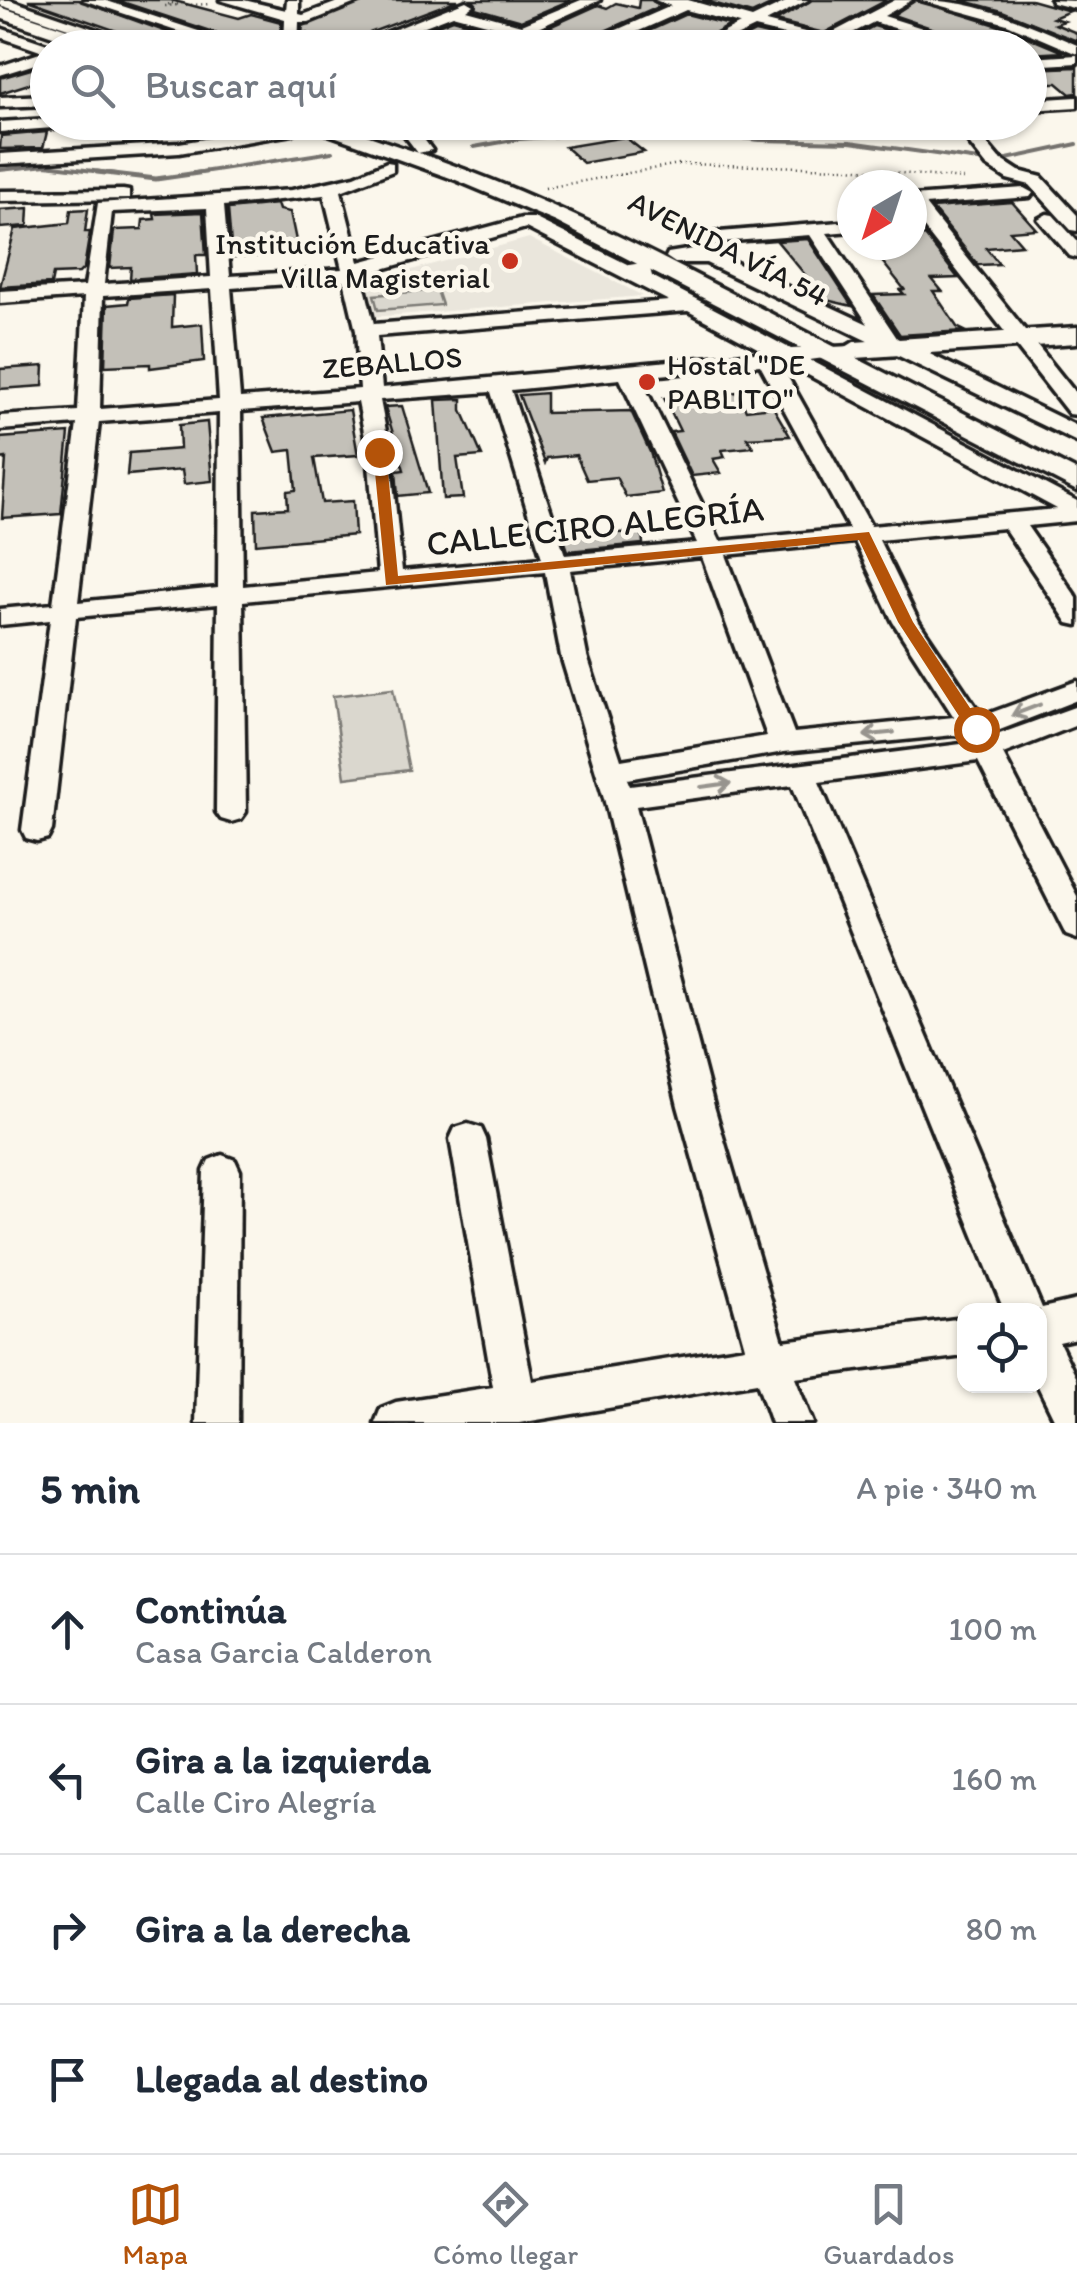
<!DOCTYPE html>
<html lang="es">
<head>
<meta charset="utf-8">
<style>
  :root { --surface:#fff; --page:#f2f2f3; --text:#1f2937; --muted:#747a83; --line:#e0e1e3; --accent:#b45309 }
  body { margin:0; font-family:Itim,sans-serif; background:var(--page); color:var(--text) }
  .controls { position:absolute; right:30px; bottom:30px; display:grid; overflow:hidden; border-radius:20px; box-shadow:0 2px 8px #0004 }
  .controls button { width:90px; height:90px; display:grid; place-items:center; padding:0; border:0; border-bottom:2px solid var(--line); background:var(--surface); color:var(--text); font:50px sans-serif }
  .compass { position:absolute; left:837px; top:170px; width:90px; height:90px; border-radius:50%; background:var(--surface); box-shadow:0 2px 8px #0004; rotate:219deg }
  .stop { position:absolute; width:30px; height:30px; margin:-22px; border:8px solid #b45309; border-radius:50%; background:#fff }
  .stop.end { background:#b45309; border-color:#fff; box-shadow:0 2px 10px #0008 }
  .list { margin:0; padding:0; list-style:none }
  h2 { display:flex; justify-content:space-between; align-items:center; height:130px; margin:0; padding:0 40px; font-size:42px }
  h2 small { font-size:32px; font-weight:400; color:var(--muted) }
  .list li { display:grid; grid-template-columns:65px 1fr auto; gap:30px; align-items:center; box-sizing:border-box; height:150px; padding:0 40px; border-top:2px solid var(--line) }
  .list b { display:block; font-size:38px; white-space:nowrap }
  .list p { margin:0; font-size:32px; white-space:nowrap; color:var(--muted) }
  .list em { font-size:32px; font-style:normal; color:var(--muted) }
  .icon { flex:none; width:55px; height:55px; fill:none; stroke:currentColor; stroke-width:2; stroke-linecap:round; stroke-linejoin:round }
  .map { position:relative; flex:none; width:1077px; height:1423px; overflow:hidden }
  .search { position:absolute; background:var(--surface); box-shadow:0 2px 8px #0004; left:30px; right:30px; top:30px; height:110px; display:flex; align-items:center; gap:25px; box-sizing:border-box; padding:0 35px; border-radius:55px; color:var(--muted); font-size:38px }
  .sheet { height:730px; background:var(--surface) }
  nav { display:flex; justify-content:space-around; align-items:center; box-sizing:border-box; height:140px; border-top:2px solid var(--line); background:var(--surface); font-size:28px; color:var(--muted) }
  nav a { display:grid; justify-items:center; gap:5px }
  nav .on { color:var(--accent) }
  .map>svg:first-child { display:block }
</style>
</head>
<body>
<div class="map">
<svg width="1077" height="1423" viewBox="0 0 1077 1423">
  <rect width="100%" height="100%" fill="#fbf7ec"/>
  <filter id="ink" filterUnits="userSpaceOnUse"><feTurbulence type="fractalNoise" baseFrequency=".01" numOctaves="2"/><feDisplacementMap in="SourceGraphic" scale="20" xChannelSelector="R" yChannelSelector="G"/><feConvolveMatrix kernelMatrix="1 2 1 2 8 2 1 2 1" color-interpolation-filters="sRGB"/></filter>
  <g filter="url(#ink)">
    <!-- built -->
    <polygon fill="#eae6dc" points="529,238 643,296 371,317 360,284"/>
    <!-- green -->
    <g fill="#dad7ce" stroke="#7b7a75" stroke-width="2.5">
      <polygon points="437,290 442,305 378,310 374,295"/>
      <polygon points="393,689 409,770 345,778 333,696"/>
    </g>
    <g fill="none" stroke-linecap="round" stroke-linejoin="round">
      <!-- stream-far1 -->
      <g stroke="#74726e" stroke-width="4">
        <polyline points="474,147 519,139 652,129 760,140 850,142 993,162 1077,144"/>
        <polyline points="0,170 46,165 117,174"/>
        <polyline points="189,174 332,152"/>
      </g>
      <!-- stream -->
      <polyline stroke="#74726e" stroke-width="5" points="97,172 156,179 205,172"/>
    </g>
    <!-- building -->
    <g fill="#c3c0b8" stroke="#1c1c1c" stroke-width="2.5">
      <polygon points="28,0 79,0 211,48 165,48"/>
      <polygon points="116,0 171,0 239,18 251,14 281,22 281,37 234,39"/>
      <polygon points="367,0 458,0 340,44 302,32 303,26"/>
      <polygon points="472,0 571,0 521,21 475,8 476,4"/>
      <polygon points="639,0 651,0 661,6 587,39 547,28 598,5 607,8 616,3 638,8"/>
      <polygon points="702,0 781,0 752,14"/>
      <polygon points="812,0 887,0 824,33 776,21"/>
      <polygon points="916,0 1006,28 1063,52 1030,54 1030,48 1014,48 993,39 989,48 893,15"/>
      <polygon points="960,0 1031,0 1070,11 1053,18 1064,21 1055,24 1077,33 1077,41 1002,11"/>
      <polygon points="686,14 730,25 690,48 611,48"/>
      <polygon points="453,19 498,31 464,48 381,47"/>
      <polygon points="874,26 947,48 876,48 848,40"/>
      <polygon points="755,32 805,44 798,48 723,48"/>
      <polygon points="48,64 48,78 0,93 0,78"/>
      <polygon points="1077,67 1077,93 1070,94 1057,83 1030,83 1030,69"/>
      <polygon points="47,132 43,148 0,149 1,136"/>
      <polygon points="625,137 644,152 583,163 565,147"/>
      <polygon points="1012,202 1036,229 1010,231 1022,245 986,248 999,264 978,265 932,208"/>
      <polygon points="277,204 279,210 290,212 299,255 232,257 228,209"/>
      <polygon points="29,208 28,226 0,228 0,210"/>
      <polygon points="88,209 85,232 90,232 84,268 79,273 53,274 51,284 0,287 15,229 69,223 71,210"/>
      <polygon points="203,212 206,255 196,255 197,274 130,279 131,267 110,268 114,230 142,229 143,220 155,219 154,214"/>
      <polygon points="925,236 958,278 932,279 942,291 933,291 957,327 965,331 900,335 873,295 904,294 900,290 904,289 869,245 912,245 912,238"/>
      <polygon points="808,239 852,306 826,300 777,241"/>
      <polygon points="173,295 172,327 202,324 204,361 150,368 150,364 105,366 107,305 128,303 129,298"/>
      <polygon points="44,366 43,386 0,389 0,369"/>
      <polygon points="737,392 746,410 773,407 790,436 747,438 753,447 722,450 725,457 713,459 721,473 692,476 671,432 680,431 664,398"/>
      <polygon points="546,393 546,413 631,411 650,452 662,493 626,497 616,477 587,480 576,455 547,458 545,463 519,395"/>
      <polygon points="462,399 462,410 482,456 457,458 463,498 443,499 436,400"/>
      <polygon points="402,406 424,479 428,493 398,496 396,471 404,470 385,407"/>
      <polygon points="350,410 358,455 314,458 322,503 353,501 355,535 256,544 255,510 288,508 287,491 296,490 292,450 276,452 263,418"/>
      <polygon points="207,422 212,481 184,484 182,470 127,475 129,453 180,449 179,425"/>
      <polygon points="69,433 61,514 2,518 6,458 0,459 0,438"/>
      <polygon points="584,518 591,534 642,532 643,544 568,551 558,521"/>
    </g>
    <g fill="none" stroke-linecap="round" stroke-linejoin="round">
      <defs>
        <g id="minor">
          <polygon points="0,0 10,0 150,48 127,48 0,5"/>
          <polygon points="83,0 104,0 250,48 227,48"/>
          <polygon points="220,0 244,0 286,10 287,0 299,0 299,14 303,15 343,0 363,0 309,22 299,22 298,48 284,48 285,19"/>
          <polygon points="581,0 600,0 536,29 587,43 671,6 655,0 688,0 752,18 790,0 808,0 766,22 824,37 895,0 912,0 884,16 986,48 962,48 874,22 839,40 860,48 814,48 814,42 755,28 713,48 694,48 740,24 686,10 601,48 570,48 523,34 492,48 471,48 509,30 453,15 369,48 348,48 466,1 473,5 466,10 521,25"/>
          <path d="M920,0C976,0 1027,23 1077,45V54L1007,24Z"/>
          <polygon points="1051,0 1077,1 1077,9 1053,3"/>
          <polygon points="0,28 53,46 54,48 48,48 48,60 0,75 0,66 43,52 0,37"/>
          <polygon points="1077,55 1077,63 1030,66 1030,58"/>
          <polygon points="48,95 48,105 0,107 0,97"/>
          <polygon points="1077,97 1077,107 1030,110 1030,100"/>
          <polygon points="48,119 48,122 74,122 66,127 0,132 0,122"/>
          <polygon points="378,122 414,126 432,150 418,153 402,132"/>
          <polygon points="952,122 969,122 999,158 1019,171 1042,177 1077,215 1077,231 1071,230 1030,185 1007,179 987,166"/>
          <polygon points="286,126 294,131 292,134 179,153 0,164 0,154 179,143"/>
          <path d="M387,162L393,163V171L341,191L359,262L522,218H534L629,265L648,262L652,276L791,349L852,346V354L810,360L1077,501V521L1027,526L1077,598V625L1068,623L1004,528L879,540L919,622L982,716L1077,681V700L992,733L994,736L1077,706V725L1003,754L1077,896V939L1066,935L978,761L819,782L1042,1308L1077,1300V1338L1059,1342L1077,1379V1423H1056L1038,1386L1040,1310H1004L792,785L636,806L714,1106L783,1341L964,1318V1356L795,1378L813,1423H771L757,1383L519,1423H375L381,1408L396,1402L493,1387L450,1139L455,1128L468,1124L481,1128L486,1139L532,1381L745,1347L678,1106L604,798L561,656L545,572L243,601L246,812L241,819L231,822L221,819L216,812L218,604L76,617L52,830L48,838L37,841L26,838L22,830L50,620L0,625V609L53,604L77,424L0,430V416L78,411L84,297L0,303V291L85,286L98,203L292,190L355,176ZM324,195L342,269L230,276L224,206ZM207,208L211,277L104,284L112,212ZM526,228L669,301L374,324L362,275ZM344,280L356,331L360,389L240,398L231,288ZM212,289L219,400L100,409L103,296ZM688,311L765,352L382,388L377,336ZM784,362L1057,509L871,526L780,363ZM760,365L849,529L720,541L640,377ZM620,379L697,543L565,555L511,390ZM491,392L542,558L402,571L390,452L380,400ZM358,402L368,452L378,573L243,586L241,411ZM219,413L218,588L78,602L99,422ZM855,542L893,622L954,717L794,733L726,555ZM702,557L767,736L621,760L587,656L570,570ZM954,735L966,737L969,743L630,786L627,779L784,752Z"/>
          <polygon points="1024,188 1033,193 1030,197 925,205 1077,395 1077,415 1069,414 912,213 912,196"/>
          <polygon points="123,190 129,191 129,199 0,201 0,191"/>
          <polygon points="1047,214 1053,215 1077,241 1077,258 1070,256 1038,219"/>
          <polygon points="852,221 852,231 827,233 897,338 1077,426 1077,442 706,263 675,263 666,257 668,253 693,249 719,255 868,324 810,235 695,244 686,239 695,234"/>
          <polygon points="222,1155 235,1160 240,1171 238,1423 196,1423 204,1171 209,1160"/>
        </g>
        <g id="major">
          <polygon points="0,7 113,44 116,48 88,48 0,18"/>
          <path d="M295,122C337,122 373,138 413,151C563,201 701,278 841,350L854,342L1077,327V343L856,358L1077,471V491L556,222L456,180Z"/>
        </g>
      </defs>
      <!-- minor casing -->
      <use href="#minor" stroke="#1c1c1c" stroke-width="7"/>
      <!-- major casing -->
      <use href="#major" stroke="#1c1c1c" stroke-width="7"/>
      <!-- path -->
      <g stroke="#1c1c1c" stroke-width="2.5" stroke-dasharray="1 4" stroke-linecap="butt">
        <polyline points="172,0 188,5 210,4"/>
        <polygon points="172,3 179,5 165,6"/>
        <polyline points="545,188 679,164 848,168 963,179"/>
      </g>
      <!-- minor -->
      <use href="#minor" fill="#fbf7ec" fill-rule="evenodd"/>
      <!-- major -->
      <use href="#major" fill="#fbf7ec" fill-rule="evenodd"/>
    </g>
    <!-- one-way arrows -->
    <defs><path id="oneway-shaft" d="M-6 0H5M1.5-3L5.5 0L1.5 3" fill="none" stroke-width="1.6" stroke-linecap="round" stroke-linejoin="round" transform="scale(2.5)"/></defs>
    <g stroke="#97948e">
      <use href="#oneway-shaft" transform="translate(1026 710) rotate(159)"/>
      <use href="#oneway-shaft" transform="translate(879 734) rotate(174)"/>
      <use href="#oneway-shaft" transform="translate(716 785) rotate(-8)"/>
    </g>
  </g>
  <!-- route -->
  <polygon fill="#b45309" points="379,448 386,452 398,576 869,532 913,622 984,729 976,735 970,733 898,622 859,540 386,585 373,452"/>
  <!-- markers -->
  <g fill="#c8321e" stroke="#fbf7ec" stroke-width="4">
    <circle cx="510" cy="261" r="10"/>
    <circle cx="647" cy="382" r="10"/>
  </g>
  <g text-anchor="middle" stroke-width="9" stroke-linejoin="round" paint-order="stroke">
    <!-- far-poi labels -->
    <g font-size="30" fill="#1c1c1c" stroke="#fbf7ec" text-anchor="end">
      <text x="490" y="254">Institución Educativa<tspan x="490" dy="34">Villa Magisterial</tspan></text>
      <text x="667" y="375" text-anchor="start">Hostal "DE<tspan x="667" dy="34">PABLITO"</tspan></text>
    </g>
    <!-- far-street labels -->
    <g font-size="30" fill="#1c1c1c" stroke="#fbf7ec">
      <text transform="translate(728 249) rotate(27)" y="10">AVENIDA VÍA 54</text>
      <text transform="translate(392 363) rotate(-5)" y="10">ZEBALLOS</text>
    </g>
    <!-- street labels -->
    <g font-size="35" fill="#1c1c1c" stroke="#fbf7ec">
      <text transform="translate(595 526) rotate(-6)" y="12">CALLE CIRO ALEGRÍA</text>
    </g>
  </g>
</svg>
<div class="controls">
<button><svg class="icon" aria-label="locate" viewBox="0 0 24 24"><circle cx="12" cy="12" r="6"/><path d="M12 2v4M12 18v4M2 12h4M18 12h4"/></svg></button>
</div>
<svg class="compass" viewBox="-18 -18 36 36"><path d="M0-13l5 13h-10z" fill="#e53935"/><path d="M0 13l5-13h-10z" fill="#747a83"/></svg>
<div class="stop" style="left:976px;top:729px"></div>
<div class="stop end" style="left:379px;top:452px"></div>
<div class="search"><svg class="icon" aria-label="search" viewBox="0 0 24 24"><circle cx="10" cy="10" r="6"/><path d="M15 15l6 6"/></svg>Buscar aquí</div>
</div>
<section class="sheet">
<h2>5 min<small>A pie · 340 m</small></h2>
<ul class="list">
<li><svg class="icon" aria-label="ahead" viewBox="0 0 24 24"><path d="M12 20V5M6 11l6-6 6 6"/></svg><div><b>Continúa</b><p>Casa Garcia Calderon</p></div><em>100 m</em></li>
<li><svg class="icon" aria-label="left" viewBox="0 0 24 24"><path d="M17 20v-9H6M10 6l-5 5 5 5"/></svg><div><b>Gira a la izquierda</b><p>Calle Ciro Alegría</p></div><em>160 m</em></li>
<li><svg class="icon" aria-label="right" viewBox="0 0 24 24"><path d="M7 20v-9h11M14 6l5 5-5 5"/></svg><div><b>Gira a la derecha</b></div><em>80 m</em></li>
<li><svg class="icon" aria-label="arrive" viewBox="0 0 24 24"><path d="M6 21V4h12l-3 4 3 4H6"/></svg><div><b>Llegada al destino</b></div></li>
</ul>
</section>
<nav>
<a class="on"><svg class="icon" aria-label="map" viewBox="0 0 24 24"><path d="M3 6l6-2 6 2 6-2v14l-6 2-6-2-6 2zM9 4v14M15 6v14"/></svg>Mapa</a>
<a><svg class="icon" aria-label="directions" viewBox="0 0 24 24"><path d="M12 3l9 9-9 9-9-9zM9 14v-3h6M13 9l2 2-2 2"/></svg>Cómo llegar</a>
<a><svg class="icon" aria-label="saved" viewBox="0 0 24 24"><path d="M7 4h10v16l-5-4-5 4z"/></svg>Guardados</a>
</nav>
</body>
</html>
